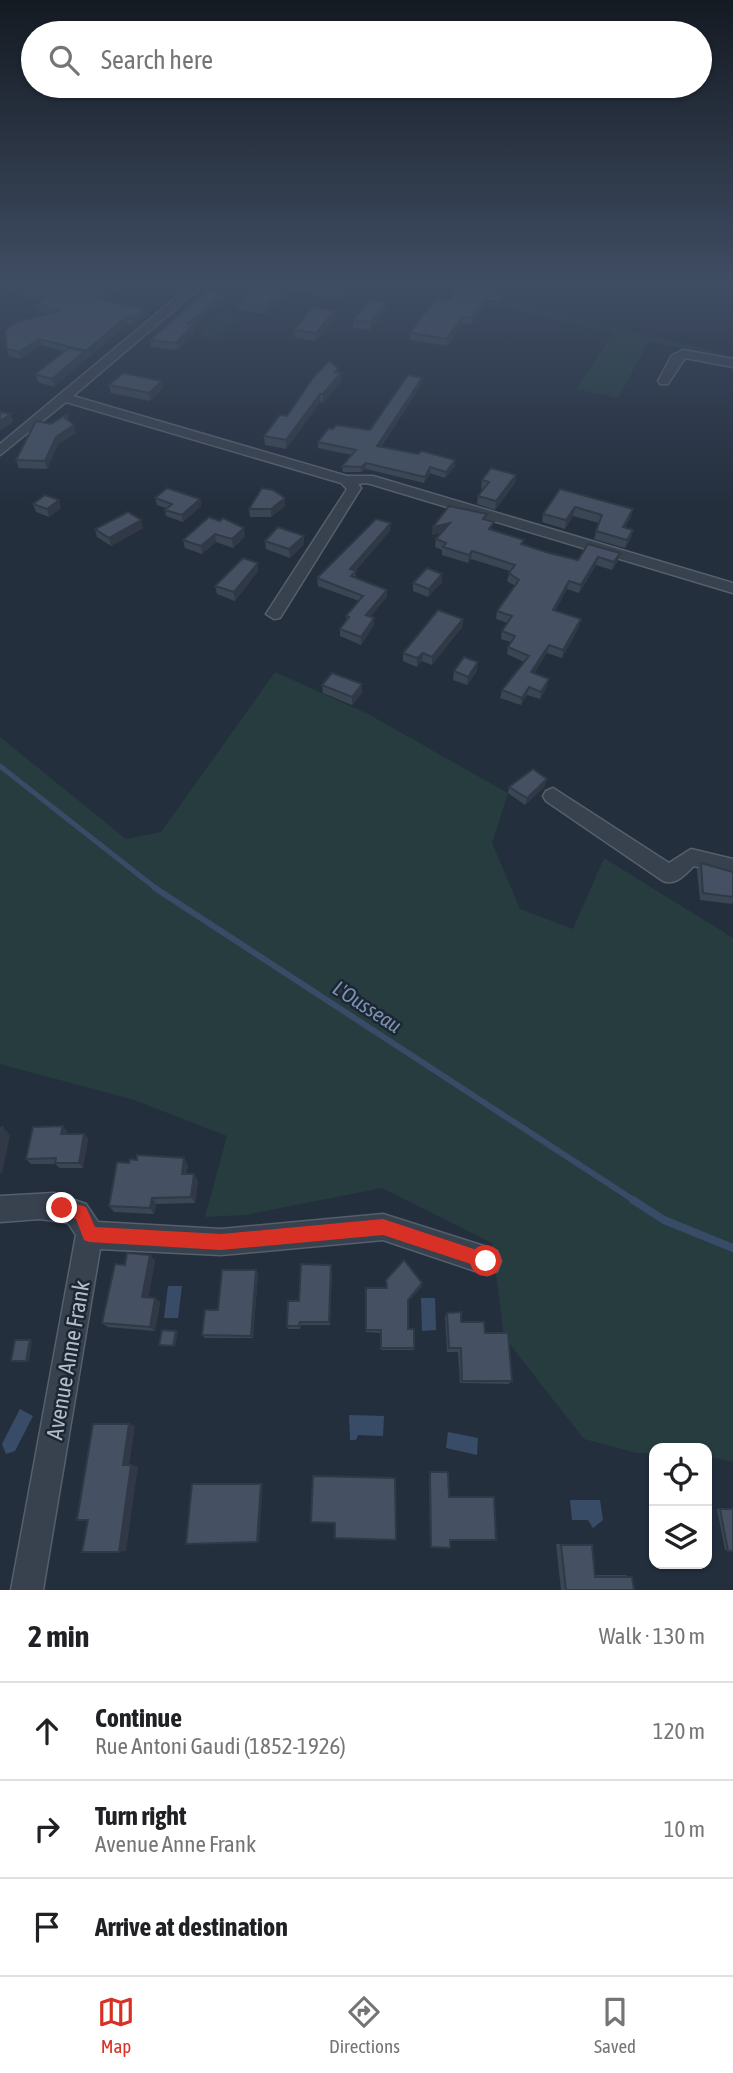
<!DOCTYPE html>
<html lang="en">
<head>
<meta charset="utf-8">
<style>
  :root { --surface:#fff; --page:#f6f6f6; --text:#202124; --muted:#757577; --line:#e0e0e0; --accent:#d93025 }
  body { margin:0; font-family:"Asap Condensed",sans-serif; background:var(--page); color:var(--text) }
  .controls { position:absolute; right:21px; bottom:21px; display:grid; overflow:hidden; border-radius:14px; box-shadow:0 2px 5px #0004 }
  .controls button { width:63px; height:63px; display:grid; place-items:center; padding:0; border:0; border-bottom:2px solid var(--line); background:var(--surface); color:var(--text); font:35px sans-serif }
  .stop { position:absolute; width:21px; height:21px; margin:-16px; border:5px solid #d93025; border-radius:50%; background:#fff }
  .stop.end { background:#d93025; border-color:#fff; box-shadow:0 2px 7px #0008 }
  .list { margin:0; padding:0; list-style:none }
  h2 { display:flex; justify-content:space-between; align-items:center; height:91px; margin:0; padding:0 28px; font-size:30px }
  h2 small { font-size:23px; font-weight:400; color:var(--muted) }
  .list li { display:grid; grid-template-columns:46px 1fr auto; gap:21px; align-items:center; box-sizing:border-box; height:98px; padding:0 28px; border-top:2px solid var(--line) }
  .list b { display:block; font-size:26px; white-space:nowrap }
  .list p { margin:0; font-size:23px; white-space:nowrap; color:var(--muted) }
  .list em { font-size:23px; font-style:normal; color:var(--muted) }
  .icon { flex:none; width:38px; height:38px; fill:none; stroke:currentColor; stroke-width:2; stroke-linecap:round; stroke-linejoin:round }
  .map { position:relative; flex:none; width:733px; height:1590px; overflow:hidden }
  .search { position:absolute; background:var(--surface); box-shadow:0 2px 5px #0004; left:21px; right:21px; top:21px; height:77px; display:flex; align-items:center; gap:18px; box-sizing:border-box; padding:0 24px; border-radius:38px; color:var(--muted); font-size:26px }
  .sheet { height:385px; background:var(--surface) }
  nav { display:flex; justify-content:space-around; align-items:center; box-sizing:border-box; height:98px; border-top:2px solid var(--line); background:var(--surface); font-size:19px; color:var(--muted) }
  nav a { display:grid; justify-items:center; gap:4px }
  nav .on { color:var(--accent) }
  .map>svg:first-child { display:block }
</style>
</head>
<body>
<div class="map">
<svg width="733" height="1590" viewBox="0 0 733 1590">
  <rect width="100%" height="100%" fill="#242f3e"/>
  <!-- green -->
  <g fill="#263c3f">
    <polygon points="492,298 733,356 733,361 649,341 618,398 576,389 613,333 489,304"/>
    <polygon points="219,314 239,317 219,338 198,334"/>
    <polygon points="275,672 368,714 508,793 492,843 520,909 573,929 604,858 733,938 733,1462 707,1456 707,1448 654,1448 654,1453 637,1453 584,1439 504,1337 492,1243 382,1188 245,1215 205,1217 227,1136 134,1100 0,1064 0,737 126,839 161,832"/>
  </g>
  <!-- water -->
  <g fill="#394c67">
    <polygon points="168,1286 182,1286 178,1318 164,1318"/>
    <polygon points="421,1298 435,1298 436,1330 422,1331"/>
    <polygon points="20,1409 33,1416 15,1451 6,1454 2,1444"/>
    <polygon points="349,1415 384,1416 383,1436 358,1435 356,1440 350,1440"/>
    <polygon points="448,1432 478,1438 477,1455 446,1448"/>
    <polygon points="570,1500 600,1500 603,1520 593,1528 588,1520 572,1520"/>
  </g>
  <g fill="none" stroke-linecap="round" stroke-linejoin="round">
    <!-- stream-far2 -->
    <polyline stroke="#394c67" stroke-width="5" points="0,766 158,890"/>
    <!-- stream-far1 -->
    <polyline stroke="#394c67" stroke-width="6" points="155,888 635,1201"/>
    <!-- stream -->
    <polyline stroke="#394c67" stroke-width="8" points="633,1200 664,1220 733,1248"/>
    <defs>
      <g id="minor">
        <polygon points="196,281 208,281 73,396 347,476 373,476 733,583 733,593 367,483 358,484 361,488 280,618 274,619 266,614 347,489 341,483 66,402 0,455 0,444"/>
        <polygon points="431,281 450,281 500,296 495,299"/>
        <polygon points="683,350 733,359 733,367 685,358 668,384 660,384 658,381 672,355"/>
        <path d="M553,788L669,863L691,849L733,859V877L694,866C684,875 676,886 663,881L546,801L543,796L546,791Z"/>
        <polygon points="54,1193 86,1204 98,1222 221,1229 383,1214 487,1247 497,1251 501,1261 497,1271 487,1275 383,1240 221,1255 100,1249 43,1590 11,1590 76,1235 68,1223 40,1219 0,1222 0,1196"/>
      </g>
    </defs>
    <!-- minor casing -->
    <use href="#minor" stroke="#565f6c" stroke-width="3"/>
    <!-- minor -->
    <use href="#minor" fill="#38414e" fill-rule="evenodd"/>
  </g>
  <!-- wall -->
  <g fill="#3b4654">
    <polygon points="20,281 125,281 126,285 106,300 145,309 147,315 133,325 127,324 88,358 86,357 86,359 54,387 38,382 35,374 65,352 41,345 21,359 9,356 7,349 49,314 38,311 36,305 42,300 14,293 12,287"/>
    <polygon points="142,281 161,281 157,284"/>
    <polygon points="259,281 357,281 341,300 289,291 265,314 239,310 239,303"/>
    <polygon points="466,281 483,281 479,287 466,283"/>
    <polygon points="224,293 224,300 194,326 195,331 177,350 151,347 150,340"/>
    <polygon points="472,294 485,304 471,325 463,323 447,346 410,340 410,333 449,300"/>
    <polygon points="386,310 370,330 353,328 353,320"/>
    <polygon points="335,318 316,341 295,338 294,330"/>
    <polygon points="338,368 338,373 341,373 341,381 323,403 320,402 286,449 265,445 264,436 287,416"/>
    <polygon points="422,383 381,447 455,466 445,478 430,473 424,483 366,469 361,472 343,472 342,466 352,455 318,448 318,442 333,429 370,430"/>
    <polygon points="109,385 163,388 150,401 111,393"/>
    <polygon points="67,414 69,421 76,433 58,444 47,469 19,468 16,460 51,424"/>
    <polygon points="516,475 515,483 495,510 477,504 478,496 483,489 481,489 482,480"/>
    <polygon points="560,489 631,517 625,527 633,530 631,538 625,548 594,539 599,523 573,516 565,529 542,522 543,514"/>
    <polygon points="155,498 200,499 201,506 183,522 166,516 165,510 166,508 157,505"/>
    <polygon points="285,498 285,506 271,517 250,517 249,509"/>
    <polygon points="33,504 61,508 49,517 36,512"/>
    <polygon points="487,514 486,520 493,530 523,545 549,553 578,560 588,544 618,561 612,570 596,565 579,593 567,589 555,611 579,627 562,658 547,653 534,673 547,687 540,699 527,695 521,705 500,698 502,690 524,662 507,654 508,647 511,642 501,639 502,631 508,623 496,619 497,611 515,586 507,581 510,571 471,559 468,563 442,555 442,550 435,547 436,539 441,533 432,535 433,527"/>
    <polygon points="209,517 245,536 233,548 216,542 202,554 185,548 183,540"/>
    <polygon points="143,528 111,546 97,537 95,529"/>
    <polygon points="390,531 355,571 356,578 387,590 387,597 370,616 374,625 361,645 340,636 340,629 346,621 346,616 359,601 318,586 317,578"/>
    <polygon points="304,536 304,544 290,558 266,549 265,541"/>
    <polygon points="258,563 258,571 235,601 217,594 215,586"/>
    <polygon points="442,582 428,597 413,591 413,583"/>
    <polygon points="463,619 462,627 432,665 422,661 417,667 403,661 403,653"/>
    <polygon points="454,671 477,671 467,685 453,680"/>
    <polygon points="322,685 362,693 352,705 323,693"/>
    <polygon points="545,786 525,805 508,793 509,787"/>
    <polygon points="701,863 733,872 733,901 732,904 700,900 697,870"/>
    <polygon points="67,1131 67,1134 84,1134 88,1139 83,1168 60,1168 55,1164 31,1164 26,1159"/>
    <polygon points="137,1160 188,1165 186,1174 198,1181 195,1203 156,1204 154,1214 114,1212 109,1206 129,1163"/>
    <polygon points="150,1255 155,1261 148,1297 160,1302 155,1331 108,1327 102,1323 125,1265"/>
    <polygon points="332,1268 330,1325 301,1325 300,1329 288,1329 287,1326 299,1301"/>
    <polygon points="258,1273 253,1338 205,1338 202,1335 218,1310"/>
    <polygon points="422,1283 422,1286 408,1302 408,1329 414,1348 414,1350 381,1350 381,1333 366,1332 366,1288 386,1288"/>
    <polygon points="447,1313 461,1322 485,1333 512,1381 508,1384 460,1383 458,1352 447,1352 445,1317"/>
    <polygon points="429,1472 430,1472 450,1540 431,1547 430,1546"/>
    <polygon points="717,1509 733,1509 733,1551 725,1550"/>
    <polygon points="556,1544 586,1544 592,1545 595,1575 625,1575 632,1577 634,1590 561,1590"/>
  </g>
  <!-- shaded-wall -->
  <g fill="#303945">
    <polygon points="121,281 125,281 126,285 99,305 98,299"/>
    <polygon points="351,281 357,281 341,300 341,293"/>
    <polygon points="288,284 289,291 265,314 264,307"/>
    <polygon points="224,293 224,300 194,326 195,331 177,350 176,343 188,323"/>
    <polygon points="485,297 485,304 471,325 472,318"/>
    <polygon points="387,302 386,310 370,330 370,322"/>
    <polygon points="145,309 147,315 133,325 132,319"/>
    <polygon points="334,311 335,318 316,341 316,333"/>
    <polygon points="463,316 463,323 447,346 447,339"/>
    <polygon points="126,317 127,324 88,358 86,351"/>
    <polygon points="39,339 41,345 21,359 19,352"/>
    <polygon points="85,351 86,359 54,387 52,379"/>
    <polygon points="341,373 341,381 323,403 323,394"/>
    <polygon points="422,378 422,383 377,452 377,446"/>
    <polygon points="162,381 163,388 150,401 149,393"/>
    <polygon points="320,394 320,402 286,449 286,440"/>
    <polygon points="11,414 13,422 0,431 0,421"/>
    <polygon points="74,425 76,433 58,444 47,469 45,461 56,437"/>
    <polygon points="455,460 455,466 445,478 446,472"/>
    <polygon points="366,463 366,469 361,472 361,467"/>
    <polygon points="430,467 430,473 424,483 425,477"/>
    <polygon points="516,475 515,483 495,510 496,501"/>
    <polygon points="285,498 285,506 271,517 271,509"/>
    <polygon points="200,499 201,506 183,522 182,515"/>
    <polygon points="59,500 61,508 49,517 47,509"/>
    <polygon points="575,507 573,516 565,529 566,520"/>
    <polygon points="633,509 631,517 621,535 623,527"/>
    <polygon points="141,520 143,528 111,546 109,538"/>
    <polygon points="391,523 390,531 350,576 350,569"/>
    <polygon points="450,523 450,531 432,535 433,527"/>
    <polygon points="244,528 245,536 233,548 232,539"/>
    <polygon points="633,530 631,538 625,548 627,540"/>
    <polygon points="215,534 216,542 202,554 201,546"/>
    <polygon points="304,536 304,544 290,558 289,549"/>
    <polygon points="472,551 471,559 468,563 469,555"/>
    <polygon points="620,553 618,561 612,570 614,562"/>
    <polygon points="598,557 596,565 579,593 581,585"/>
    <polygon points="258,563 258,571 235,601 234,592"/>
    <polygon points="442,574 442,582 428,597 429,589"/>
    <polygon points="569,581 567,589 551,618 553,610"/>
    <polygon points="387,590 387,597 366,622 366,615"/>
    <polygon points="374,618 374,625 361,645 361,637"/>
    <polygon points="463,619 462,627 432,665 432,657"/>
    <polygon points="581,619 579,627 562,658 563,650"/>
    <polygon points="549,645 547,653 530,680 531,672"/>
    <polygon points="423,653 422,661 417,667 417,658"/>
    <polygon points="478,662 477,671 467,685 468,677"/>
    <polygon points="549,679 547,687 540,699 541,692"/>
    <polygon points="362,684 362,693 352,705 352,697"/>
    <polygon points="529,687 527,695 521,705 522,698"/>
    <polygon points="547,779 545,786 525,805 527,798"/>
    <polygon points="63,1126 67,1131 66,1140 61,1134"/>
    <polygon points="3,1127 10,1135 2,1174 0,1172 0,1141"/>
    <polygon points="84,1134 88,1139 83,1168 79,1163"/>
    <polygon points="184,1158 188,1165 185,1181 182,1174"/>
    <polygon points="194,1174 198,1181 195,1203 191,1197"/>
    <polygon points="152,1198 156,1204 154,1214 150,1208"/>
    <polygon points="150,1255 155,1261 148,1301 142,1297"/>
    <polygon points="256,1270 258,1273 253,1338 251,1336"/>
    <polygon points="422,1283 422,1286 407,1303 408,1300"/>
    <polygon points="155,1298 160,1302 155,1331 150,1327"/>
    <polygon points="176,1331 178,1332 175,1347 173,1346"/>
    <polygon points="30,1340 32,1341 29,1362 26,1361"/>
    <polygon points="129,1424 135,1426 129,1466 123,1465"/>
    <polygon points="131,1465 138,1466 126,1551 119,1552"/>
    <polygon points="261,1484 263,1484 259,1541 257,1542"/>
  </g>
  <!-- building -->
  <g fill="#455162" stroke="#303945" stroke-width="2">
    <polygon points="20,281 121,281 98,299 145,309 132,319 126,317 86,351 39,339 19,352 7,349 5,330 17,322 62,310 36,305 49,295 12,287"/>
    <polygon points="259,281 351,281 341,293 288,284 264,307 239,303"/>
    <polygon points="460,285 473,288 469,293 485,297 472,318 463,316 447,339 410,333 436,298 449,300"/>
    <polygon points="207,290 224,293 188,323 194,324 176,343 150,340"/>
    <polygon points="371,299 387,302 370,322 353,320"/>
    <polygon points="313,307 334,311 316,333 294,330"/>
    <polygon points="69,348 85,351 52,379 35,374"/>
    <polygon points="329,361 338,368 335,372 341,373 323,394 320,394 286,440 264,436 280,415 287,416 313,378"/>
    <polygon points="123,373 162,381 149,393 109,385"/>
    <polygon points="408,375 422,378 377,446 418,454 422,451 455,460 446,472 430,467 425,477 366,463 361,467 342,466 356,450 318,442 329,428 333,429 336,425 370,430"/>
    <polygon points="0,412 11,414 0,421"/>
    <polygon points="67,414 65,418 74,425 56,437 45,461 16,460 36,421 51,424"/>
    <polygon points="491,468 516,475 496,501 478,496 489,482 482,480"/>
    <polygon points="167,488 200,499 182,515 165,510 172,504 155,498"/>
    <polygon points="262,488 273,490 285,498 271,509 249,509"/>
    <polygon points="560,489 633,509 623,527 633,530 627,540 596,531 602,515 575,507 566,520 543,514"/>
    <polygon points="45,495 59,500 47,509 33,504"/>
    <polygon points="449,506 487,514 483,519 494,522 489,529 524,540 521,544 549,553 578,560 588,544 620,553 614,562 598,557 581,585 569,581 553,610 581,619 563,650 549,645 531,672 549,679 541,692 529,687 522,698 502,690 529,656 508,647 515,636 502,631 512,616 497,611 519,580 509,573 515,565 472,551 469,555 443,547 446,543 436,539 450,523 433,527"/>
    <polygon points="128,512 141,520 109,538 95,529"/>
    <polygon points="209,517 220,521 223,518 244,528 232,539 215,534 201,546 183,540"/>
    <polygon points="376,519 391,523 350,569 356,571 351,576 387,590 366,615 374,618 361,637 340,629 349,617 346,616 363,596 317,578"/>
    <polygon points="278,527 304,536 289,549 265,541"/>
    <polygon points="243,558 258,563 234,592 215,586"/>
    <polygon points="427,568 442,574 429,589 413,583"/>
    <polygon points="438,610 463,619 432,657 423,653 417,658 403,653"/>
    <polygon points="464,657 478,662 468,677 454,671"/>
    <polygon points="332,673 362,684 352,697 322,685"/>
    <polygon points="533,769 547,779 527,798 509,787"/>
    <polygon points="701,863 733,872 733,897 703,893"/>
    <polygon points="63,1126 61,1134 84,1134 79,1163 55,1163 56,1158 26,1159 33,1127"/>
    <polygon points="3,1127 0,1141 0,1128"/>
    <polygon points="137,1155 184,1158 182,1174 194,1174 191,1197 152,1198 150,1208 109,1206 117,1162 129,1163 130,1159 137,1160"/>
    <polygon points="127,1253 150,1255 142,1297 155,1298 150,1327 102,1323 115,1264 125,1265"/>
    <polygon points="404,1260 422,1283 408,1300 408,1329 414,1329 414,1348 381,1348 381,1330 366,1330 366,1288 387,1288 386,1280"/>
    <polygon points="301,1264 331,1265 329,1322 300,1322 299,1326 287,1326 288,1301 299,1301"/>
    <polygon points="222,1270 256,1270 251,1336 202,1335 205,1310 218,1310"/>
    <polygon points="461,1312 461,1322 484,1322 485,1333 508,1333 512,1381 462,1381 461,1348 449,1348 447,1313"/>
    <polygon points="162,1330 176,1331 173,1346 159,1345"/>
    <polygon points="15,1340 30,1340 26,1361 11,1361"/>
    <polygon points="93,1424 129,1424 123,1465 131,1465 119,1552 82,1552 88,1520 77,1520"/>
    <polygon points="430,1472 448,1472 449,1497 494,1497 496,1540 450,1540 450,1548 431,1547"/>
    <polygon points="313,1476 395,1478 396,1540 335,1538 335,1523 311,1522"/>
    <polygon points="192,1484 261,1484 257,1542 186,1544"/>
    <polygon points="720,1509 733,1509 733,1551 728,1551"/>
    <polygon points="561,1545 592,1545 595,1577 632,1577 634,1590 566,1590"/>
  </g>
  <!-- sky -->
  <linearGradient id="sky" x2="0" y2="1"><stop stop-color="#141a22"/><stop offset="0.56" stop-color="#3f4d63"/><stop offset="1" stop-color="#3f4d63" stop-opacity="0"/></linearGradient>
  <rect width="733" height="504" fill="url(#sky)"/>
  <!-- route -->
  <polygon fill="#d93025" points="62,1200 86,1207 95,1227 221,1234 383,1219 486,1253 494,1261 486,1269 383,1235 221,1250 89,1242 84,1240 76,1219 56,1213 54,1208"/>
  <g text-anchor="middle" stroke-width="5" stroke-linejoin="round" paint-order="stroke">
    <!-- water labels -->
    <g font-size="21" font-style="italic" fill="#7c92b1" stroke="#1d2633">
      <text transform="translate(367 1007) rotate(33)" y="7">L'Ousseau</text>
    </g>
    <!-- near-street labels -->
    <g font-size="23" fill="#b4bcc9" stroke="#1d2633">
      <text transform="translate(68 1360) rotate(-80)" y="8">Avenue Anne Frank</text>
    </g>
  </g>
</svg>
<div class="controls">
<button><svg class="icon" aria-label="locate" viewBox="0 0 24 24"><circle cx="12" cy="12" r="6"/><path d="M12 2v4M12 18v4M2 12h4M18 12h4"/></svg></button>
<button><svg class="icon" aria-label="layers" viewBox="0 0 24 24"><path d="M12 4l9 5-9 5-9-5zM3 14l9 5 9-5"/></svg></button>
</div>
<div class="stop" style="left:486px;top:1261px"></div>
<div class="stop end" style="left:62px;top:1208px"></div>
<div class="search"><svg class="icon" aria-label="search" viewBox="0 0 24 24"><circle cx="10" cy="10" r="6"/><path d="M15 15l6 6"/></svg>Search here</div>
</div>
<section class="sheet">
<h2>2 min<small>Walk · 130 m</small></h2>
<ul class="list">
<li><svg class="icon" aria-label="ahead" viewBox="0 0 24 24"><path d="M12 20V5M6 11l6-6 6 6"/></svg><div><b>Continue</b><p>Rue Antoni Gaudi (1852-1926)</p></div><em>120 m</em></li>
<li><svg class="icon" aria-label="right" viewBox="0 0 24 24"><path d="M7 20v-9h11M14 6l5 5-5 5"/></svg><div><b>Turn right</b><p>Avenue Anne Frank</p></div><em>10 m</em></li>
<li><svg class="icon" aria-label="arrive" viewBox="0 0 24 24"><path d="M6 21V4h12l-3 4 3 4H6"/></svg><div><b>Arrive at destination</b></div></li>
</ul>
</section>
<nav>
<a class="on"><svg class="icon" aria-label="map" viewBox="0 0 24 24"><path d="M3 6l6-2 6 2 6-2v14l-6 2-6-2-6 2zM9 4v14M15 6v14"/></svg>Map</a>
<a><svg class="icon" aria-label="directions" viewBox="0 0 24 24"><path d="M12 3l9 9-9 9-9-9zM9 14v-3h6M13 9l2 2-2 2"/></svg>Directions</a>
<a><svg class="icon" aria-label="saved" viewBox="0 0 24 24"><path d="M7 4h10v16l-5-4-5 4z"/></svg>Saved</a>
</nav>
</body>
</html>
